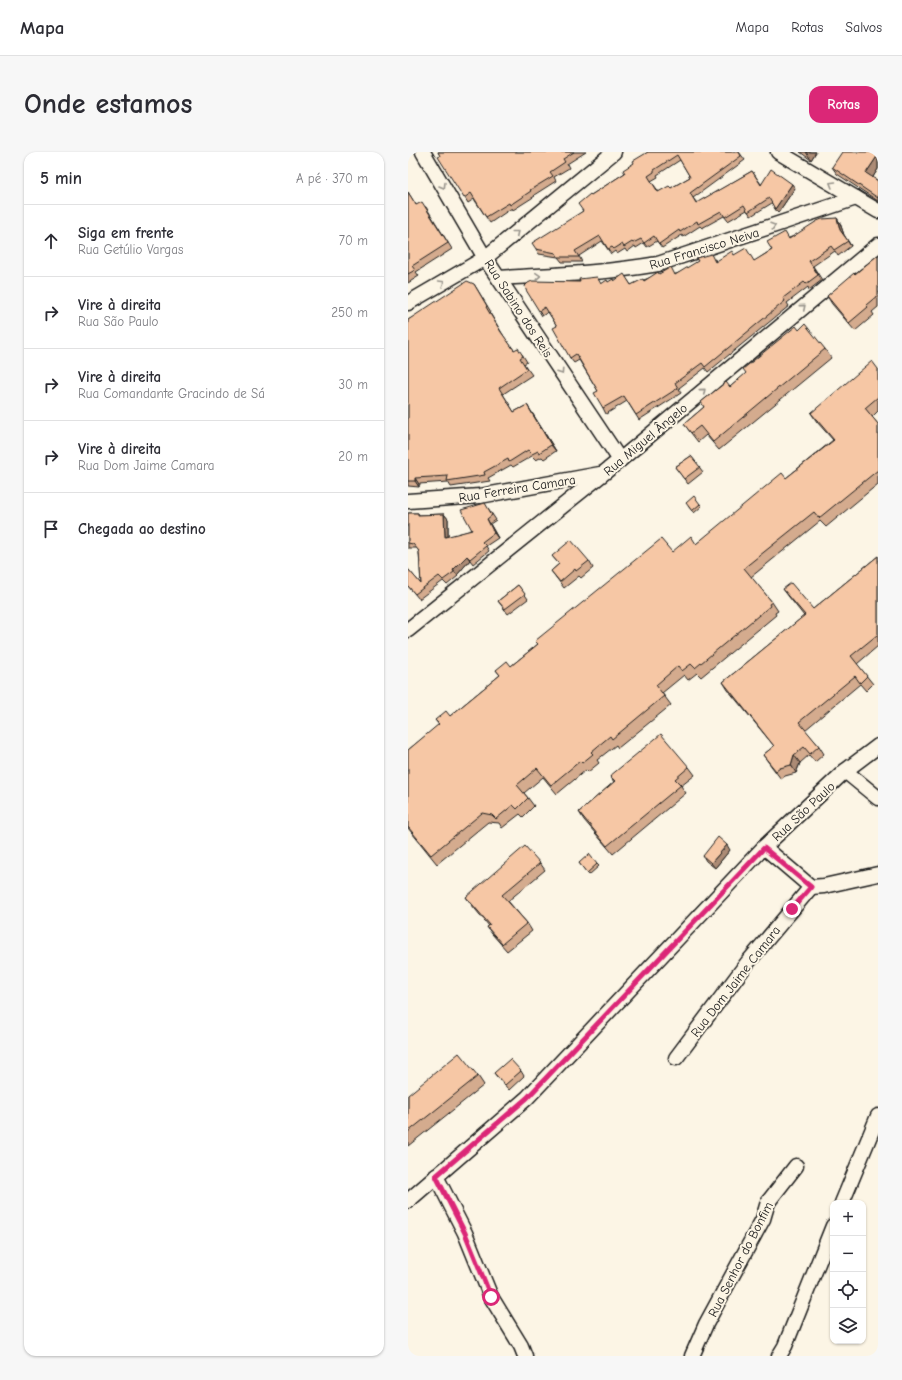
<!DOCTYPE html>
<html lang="pt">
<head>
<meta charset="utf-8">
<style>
  :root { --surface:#fff; --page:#f7f7f7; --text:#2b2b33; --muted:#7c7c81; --line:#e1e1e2; --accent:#db2777 }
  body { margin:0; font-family:"Comic Neue",sans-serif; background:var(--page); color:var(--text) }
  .controls { position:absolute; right:12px; bottom:12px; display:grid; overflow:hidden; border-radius:8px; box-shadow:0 1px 3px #0004 }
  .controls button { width:36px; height:36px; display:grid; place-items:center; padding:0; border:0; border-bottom:1px solid var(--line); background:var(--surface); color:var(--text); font:20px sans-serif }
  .stop { position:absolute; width:12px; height:12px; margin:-9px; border:3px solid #db2777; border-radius:50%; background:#fff }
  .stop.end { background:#db2777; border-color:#fff; box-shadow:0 1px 4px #0008 }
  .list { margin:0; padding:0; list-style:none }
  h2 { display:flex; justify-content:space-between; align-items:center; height:52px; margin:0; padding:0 16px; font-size:17px }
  h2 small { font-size:13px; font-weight:400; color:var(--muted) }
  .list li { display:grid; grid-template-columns:26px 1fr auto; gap:12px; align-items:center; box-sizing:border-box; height:72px; padding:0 16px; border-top:1px solid var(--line) }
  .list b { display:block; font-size:15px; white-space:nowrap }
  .list p { margin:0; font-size:13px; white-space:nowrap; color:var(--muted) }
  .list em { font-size:13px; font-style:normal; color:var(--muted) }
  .icon { flex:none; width:22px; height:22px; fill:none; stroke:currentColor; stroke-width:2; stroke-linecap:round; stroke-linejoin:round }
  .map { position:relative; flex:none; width:470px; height:1204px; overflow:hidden; border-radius:12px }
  header { display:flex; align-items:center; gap:24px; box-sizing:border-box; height:56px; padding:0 20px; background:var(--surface); border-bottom:1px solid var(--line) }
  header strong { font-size:19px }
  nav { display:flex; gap:22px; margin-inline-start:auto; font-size:14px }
  .intro { display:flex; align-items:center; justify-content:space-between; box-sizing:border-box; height:96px; padding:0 24px }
  h1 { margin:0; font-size:28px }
  .button { padding:10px 18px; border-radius:12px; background:var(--accent); color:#fff; font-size:14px; font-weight:700 }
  main { display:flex; gap:24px; padding:0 24px }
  aside { flex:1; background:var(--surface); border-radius:12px; box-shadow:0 1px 3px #0004 }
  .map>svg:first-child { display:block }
</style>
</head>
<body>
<header>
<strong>Mapa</strong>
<nav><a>Mapa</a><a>Rotas</a><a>Salvos</a></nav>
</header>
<div class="intro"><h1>Onde estamos</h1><a class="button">Rotas</a></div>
<main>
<aside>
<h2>5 min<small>A pé · 370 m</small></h2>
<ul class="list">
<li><svg class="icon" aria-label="ahead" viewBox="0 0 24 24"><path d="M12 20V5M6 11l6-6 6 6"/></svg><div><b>Siga em frente</b><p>Rua Getúlio Vargas</p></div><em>70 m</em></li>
<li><svg class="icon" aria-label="right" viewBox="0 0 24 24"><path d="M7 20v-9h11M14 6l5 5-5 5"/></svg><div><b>Vire à direita</b><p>Rua São Paulo</p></div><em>250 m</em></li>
<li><svg class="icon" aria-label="right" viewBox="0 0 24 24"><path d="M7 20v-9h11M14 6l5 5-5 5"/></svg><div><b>Vire à direita</b><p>Rua Comandante Gracindo de Sá</p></div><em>30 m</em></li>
<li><svg class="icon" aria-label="right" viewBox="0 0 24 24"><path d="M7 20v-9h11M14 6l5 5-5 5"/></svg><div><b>Vire à direita</b><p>Rua Dom Jaime Camara</p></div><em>20 m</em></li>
<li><svg class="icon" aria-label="arrive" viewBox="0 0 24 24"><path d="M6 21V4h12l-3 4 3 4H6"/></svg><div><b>Chegada ao destino</b></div></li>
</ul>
</aside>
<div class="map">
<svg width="470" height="1204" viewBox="0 0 470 1204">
  <rect width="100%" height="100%" fill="#fcf5e5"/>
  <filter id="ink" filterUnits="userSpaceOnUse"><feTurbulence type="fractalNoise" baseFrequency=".025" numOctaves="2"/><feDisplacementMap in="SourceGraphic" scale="8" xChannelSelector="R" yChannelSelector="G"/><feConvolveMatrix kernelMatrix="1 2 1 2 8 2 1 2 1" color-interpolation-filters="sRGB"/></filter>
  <g filter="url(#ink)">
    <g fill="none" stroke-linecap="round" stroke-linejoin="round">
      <defs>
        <g id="street">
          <polyline points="15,0 77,106 212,308"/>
          <polyline points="370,0 470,59"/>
          <path d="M91,126C144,123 198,121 250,112L448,46"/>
          <polyline points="0,151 77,106 206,0"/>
          <polyline points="0,349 72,344 192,322"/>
          <polyline points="0,478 212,308 470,93"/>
          <polyline points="437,619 470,646"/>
          <polyline points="356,695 403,735 416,734 470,722"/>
          <polyline points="268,906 340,810 403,735"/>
          <polyline points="28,1024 57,1081 83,1145 113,1194 117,1204"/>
          <polyline points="0,1049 119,946 356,695 437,619 470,594"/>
          <polyline points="434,1051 470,964"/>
          <polyline points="284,1204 298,1172 355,1067 360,1050 388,1014"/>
          <polyline points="371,1204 377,1194 425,1074"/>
        </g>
      </defs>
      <!-- street casing -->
      <use href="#street" stroke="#1c1c1c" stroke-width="17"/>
      <!-- street -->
      <use href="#street" stroke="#fcf5e5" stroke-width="14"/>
    </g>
    <!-- wall -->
    <g fill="#d4ab8e" stroke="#1c1c1c" fill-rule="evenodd">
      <polygon points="30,0 178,0 159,12 161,16 146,25 148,29 126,43 127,44 105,58 104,56 82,71 66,47 60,51"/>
      <path d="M240,0H331L337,8L285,46L289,51L344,19L353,32L387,36L370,61L364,51L343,64L339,58L320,69L316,64L294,76L292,74L275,85L274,83L254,96L249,89L239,95L236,91L228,96L227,94L219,100L217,97L209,102L207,99L203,102L194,89L171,104L174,110H154L150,105L131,102L128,97L175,59L183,43L217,21L226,11ZM272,8L282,25L263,36L251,40L243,29L250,25L249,23Z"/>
      <polygon points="392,0 408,0 403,8"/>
      <polygon points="470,0 470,17 465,25 470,29 470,49 429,22 424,15"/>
      <polygon points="0,40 8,53 18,55 44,97 8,120 11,124 0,131"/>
      <polygon points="429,66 432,71 436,83 443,94 430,104 427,99 405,114 414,128 401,138 400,135 379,151 381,154 300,220 297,216 271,236 273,241 231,268 219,249 198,262 195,256 190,239 171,208 166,211 162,206 149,174 140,160 134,164 131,159 172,130 193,132 206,129 219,127 223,133 251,122 268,122 307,107 308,110 326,103 347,109 381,86"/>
      <polygon points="470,103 470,155 464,160 466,163 447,179 424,152 419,144"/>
      <polygon points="66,132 83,160 82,161 97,186 106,198 114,202 119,210 116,212 124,223 95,242 106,260 119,253 148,299 136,307 134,305 128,308 124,304 105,315 103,313 80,326 82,329 43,335 40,330 11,332 11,335 0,334 0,168"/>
      <polygon points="391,178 417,197 423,206 311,298 298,283 290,290 276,272 296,255 293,250 322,235"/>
      <polygon points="470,217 470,259 464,265 470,272 470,332 418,375 412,369 343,425 364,450 370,459 367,461 368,463 293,525 289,521 280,528 276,523 254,541 263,553 210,596 208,593 189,608 191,611 180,620 178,618 149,642 135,625 116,641 120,646 126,654 115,665 112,662 94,676 91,671 80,670 29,712 0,676 0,598 31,573 27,568 42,564 92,523 88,518 103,514 130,492 127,489 264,400 288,392 378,326 425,288 409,270 403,261"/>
      <polygon points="283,304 295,320 280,332 267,315"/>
      <polygon points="292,352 294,354 286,361 280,354"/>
      <polygon points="80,356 88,368 82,372 90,386 78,394 81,399 65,412 62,408 49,423 50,424 39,433 35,429 11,447 0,434 0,417 13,432 11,400 9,396 0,396 0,361 10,361 11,363 36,362 40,367 40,385 64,378"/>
      <polygon points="144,404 181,409 185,416 173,426 171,424 156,436 143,419 151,412"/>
      <polygon points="470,404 470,494 449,512 465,532 458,539 452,532 397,578 411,594 416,602 407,610 401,603 392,611 388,621 377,624 373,627 355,603 366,594 320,538 315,530 396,464 381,445 375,437 405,457"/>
      <polygon points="110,433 120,447 100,462 90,449"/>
      <polygon points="281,615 287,623 273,634 278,641 205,702 176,668 171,660 206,630 202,624"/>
      <polygon points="322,698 307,716 298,709 295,704"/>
      <polygon points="132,711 137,718 100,749 119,771 124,779 99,799 84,782 79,775 81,774 63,752 58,745"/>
      <polygon points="171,711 189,712 191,714 181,723"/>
      <polygon points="113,919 116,924 101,938 90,926 86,921"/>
      <polygon points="70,924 76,933 0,994 0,943"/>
    </g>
    <!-- shaded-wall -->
    <g fill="#ac8b74" stroke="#1c1c1c">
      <polygon points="398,0 408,0 403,8"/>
      <polygon points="470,3 470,17 463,28 458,21"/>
      <polygon points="384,32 387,36 370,61 367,57"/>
      <polygon points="429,66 432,71 436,83 443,94 432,78"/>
      <polygon points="119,253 123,259 148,299 143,293"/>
      <polygon points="7,326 11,332 11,335 7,329"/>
      <polygon points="36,362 40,367 40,390 37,385"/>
      <polygon points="79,367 82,372 90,386 86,381"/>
      <polygon points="59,404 62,408 49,423 45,418"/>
      <polygon points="386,603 392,611 388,621 383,613"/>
      <polygon points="319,693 322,698 307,716 303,711"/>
    </g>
    <!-- building -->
    <g fill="#f6c7a5" stroke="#1c1c1c" fill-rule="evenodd">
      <polygon points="30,0 166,0 155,7 157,10 142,20 145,24 122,38 123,39 102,53 101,51 78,65 63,41 56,46 30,5 32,4"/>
      <path d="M240,0H331L333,4L282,41L288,51L344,19L353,33L363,17L384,32L367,57L361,46L340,60L336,53L317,65L313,59L290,72L289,69L272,80L271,78L251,92L246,84L236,91L233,87L225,91L224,90L216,95L214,92L206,97L204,95L200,97L192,84L167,99L171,105H150L148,101L128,97L124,91L175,59L170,52L182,42L183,43L217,21L215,18L226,11L225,9ZM269,3L282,25L263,36L261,34L250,40L240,24L246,20V18Z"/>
      <polygon points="434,0 470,0 470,3 458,21 470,29 470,46 424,15"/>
      <polygon points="0,40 8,53 14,50 40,91 4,114 7,118 0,122"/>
      <polygon points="429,66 432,78 440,89 426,98 423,94 401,109 410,123 398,132 396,130 375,146 377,149 297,215 294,211 267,231 270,236 228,263 216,244 195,256 186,241 190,239 168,202 162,206 145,176 149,174 137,155 131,159 118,138 117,134 120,131 124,129 172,130 171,127 189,125 193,132 199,128 200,130 205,127 206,129 216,122 223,133 235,127 236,129 250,120 251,122 263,115 267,123 290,109 288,106 303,102 307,110 324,99 326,103 338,96 346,109 364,98 359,90 377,80 381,87 409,69 414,67"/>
      <polygon points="470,103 470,143 458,153 460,155 441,171 419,144 446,121 447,122"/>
      <polygon points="59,129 66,132 79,154 78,155 93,180 106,198 110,196 115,204 112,206 119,217 91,236 106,260 119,253 143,293 131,301 130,299 124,302 120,298 101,310 100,307 76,320 77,323 39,329 40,324 7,326 7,329 0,329 0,168"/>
      <polygon points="397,172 417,197 305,290 292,274 283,281 276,272 296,255 293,250 318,230 322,235 338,221 335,217 388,174 391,178"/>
      <polygon points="464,209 470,217 470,245 457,256 470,272 470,318 411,366 406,360 336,416 364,450 361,452 362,454 287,516 283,512 274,519 270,514 248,533 256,544 204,587 202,584 183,600 185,602 174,611 172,609 143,633 129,616 109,633 120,646 109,657 105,653 88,667 84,663 74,661 23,703 0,675 0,598 31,572 27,568 38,559 42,564 92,523 88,518 99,509 103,514 130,492 127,489 253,387 264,400 283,384 288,392 374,321 378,326 426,288 403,261"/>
      <polygon points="283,304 292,315 276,327 267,315"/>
      <polygon points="286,344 292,352 284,359 278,351"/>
      <polygon points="77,351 84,363 79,367 86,381 74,390 78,394 62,407 59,404 45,418 46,420 35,428 31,424 7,442 0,434 0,417 13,432 11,399 5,392 0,391 0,361 10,361 10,363 36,362 37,385 64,378 53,358"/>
      <polygon points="163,388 181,409 168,419 167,417 152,430 143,419 151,412 144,404"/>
      <polygon points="470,404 470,484 469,483 443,504 459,524 452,531 447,524 391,570 411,594 402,602 396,595 386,603 383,613 372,616 368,619 355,603 366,594 315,530 397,463 375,437 383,431 405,457"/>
      <polygon points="110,433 117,442 97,457 90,449"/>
      <polygon points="253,582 281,615 267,627 273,633 199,694 171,660 207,629 202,624"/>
      <polygon points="310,685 319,693 303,711 295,704"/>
      <polygon points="117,694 132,711 94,743 119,771 94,792 79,775 82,773 58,745"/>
      <polygon points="181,702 189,712 179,721 171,711"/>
      <polygon points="51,901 70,924 0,980 0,943"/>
      <polygon points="102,907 113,919 97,933 86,921"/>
    </g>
    <!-- one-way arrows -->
    <defs><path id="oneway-chevron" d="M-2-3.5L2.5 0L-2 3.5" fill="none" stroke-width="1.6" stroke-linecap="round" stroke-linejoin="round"/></defs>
    <g stroke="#97938b">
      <use href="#oneway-chevron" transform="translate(424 32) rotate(-149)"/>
      <use href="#oneway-chevron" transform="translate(35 34) rotate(59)"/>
      <use href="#oneway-chevron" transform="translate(365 74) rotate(-18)"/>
      <use href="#oneway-chevron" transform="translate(108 81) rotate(-39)"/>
      <use href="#oneway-chevron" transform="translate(130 124) rotate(-4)"/>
      <use href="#oneway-chevron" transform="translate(34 131) rotate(-30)"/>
      <use href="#oneway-chevron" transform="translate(395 155) rotate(-40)"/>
      <use href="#oneway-chevron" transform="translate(153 220) rotate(57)"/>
      <use href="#oneway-chevron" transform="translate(295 239) rotate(-40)"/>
    </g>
  </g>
  <g fill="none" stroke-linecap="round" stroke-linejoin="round" filter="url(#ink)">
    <!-- route -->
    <polyline stroke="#db2777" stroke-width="5" points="83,1145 57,1081 28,1024 119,946 356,696 403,735 384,757"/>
  </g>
  <g text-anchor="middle" stroke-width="4" stroke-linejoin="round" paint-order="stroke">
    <!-- street labels -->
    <g font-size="13" fill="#1c1c1c" stroke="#fcf5e5">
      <text transform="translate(296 96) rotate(-17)" y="5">Rua Francisco Neiva</text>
      <text transform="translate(111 156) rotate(57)" y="5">Rua Sabino dos Reis</text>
      <text transform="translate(237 287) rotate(-40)" y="5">Rua Miguel Ângelo</text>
      <text transform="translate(109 336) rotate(-9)" y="5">Rua Ferreira Camara</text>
      <text transform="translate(395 659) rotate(-43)" y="5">Rua São Paulo</text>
      <text transform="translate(327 829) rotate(-52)" y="5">Rua Dom Jaime Camara</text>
      <text transform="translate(332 1107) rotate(-63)" y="5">Rua Senhor do Bonfim</text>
    </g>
  </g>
</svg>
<div class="controls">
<button>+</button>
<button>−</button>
<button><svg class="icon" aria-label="locate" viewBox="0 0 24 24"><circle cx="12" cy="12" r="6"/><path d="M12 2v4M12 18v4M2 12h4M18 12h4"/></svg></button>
<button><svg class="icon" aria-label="layers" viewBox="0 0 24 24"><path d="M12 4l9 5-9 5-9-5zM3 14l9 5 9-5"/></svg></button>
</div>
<div class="stop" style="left:83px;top:1145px"></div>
<div class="stop end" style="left:384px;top:757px"></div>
</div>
</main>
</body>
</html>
